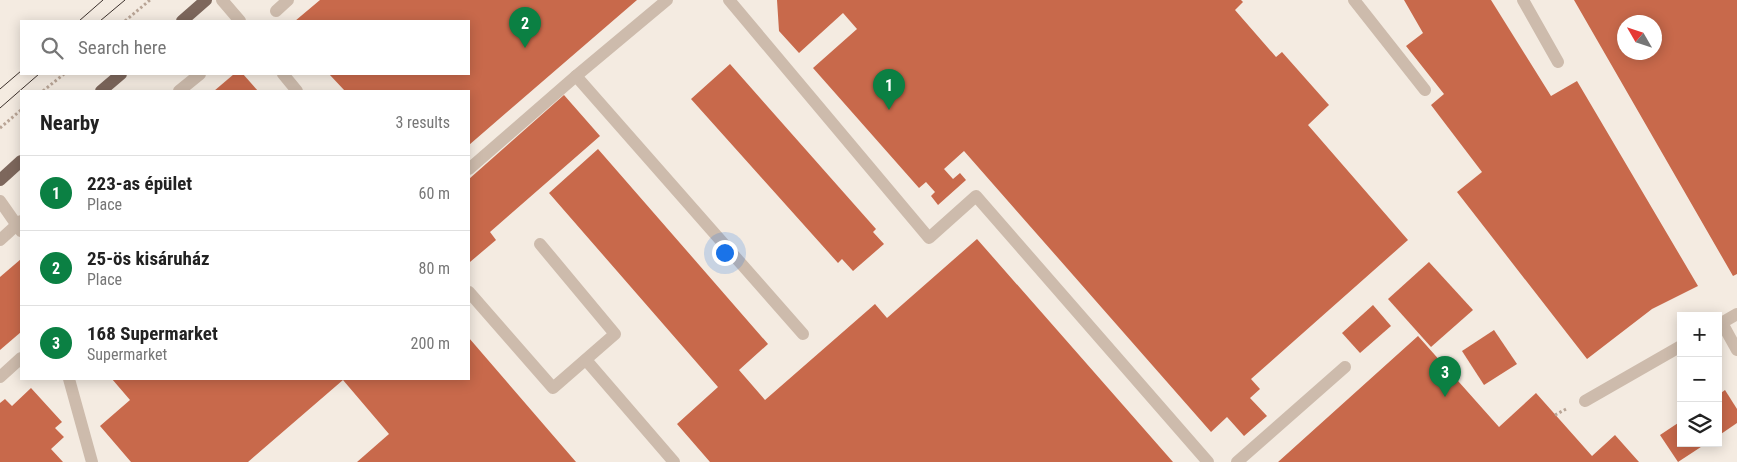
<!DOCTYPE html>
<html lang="en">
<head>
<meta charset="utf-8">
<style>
  :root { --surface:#fff; --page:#f2f2f2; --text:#222; --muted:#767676; --line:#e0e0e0; --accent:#0b8043 }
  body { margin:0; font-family:"Roboto Condensed",sans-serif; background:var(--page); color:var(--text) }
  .controls { position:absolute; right:15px; bottom:15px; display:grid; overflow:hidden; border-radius:0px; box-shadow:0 2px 12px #0003 }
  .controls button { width:45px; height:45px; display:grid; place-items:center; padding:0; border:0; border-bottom:1px solid var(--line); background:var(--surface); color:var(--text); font:25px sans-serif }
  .compass { position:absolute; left:1617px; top:15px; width:45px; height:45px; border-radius:50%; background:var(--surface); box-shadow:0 2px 12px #0003; rotate:309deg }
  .you { position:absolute; left:724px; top:252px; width:18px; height:18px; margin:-12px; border:4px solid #fff; border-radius:50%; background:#1a73e8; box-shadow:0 0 0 8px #1a73e833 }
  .badge { display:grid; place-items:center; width:32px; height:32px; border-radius:50%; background:var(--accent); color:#fff; font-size:16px; font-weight:700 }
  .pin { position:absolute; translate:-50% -41px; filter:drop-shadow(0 1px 2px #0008) }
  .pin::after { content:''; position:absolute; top:26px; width:18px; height:15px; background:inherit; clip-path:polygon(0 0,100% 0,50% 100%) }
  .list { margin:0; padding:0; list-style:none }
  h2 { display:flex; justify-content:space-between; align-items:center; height:65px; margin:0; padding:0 20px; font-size:21px }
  h2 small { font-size:16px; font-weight:400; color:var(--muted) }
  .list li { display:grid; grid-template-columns:32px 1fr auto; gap:15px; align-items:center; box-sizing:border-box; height:75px; padding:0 20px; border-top:1px solid var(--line) }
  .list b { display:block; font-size:19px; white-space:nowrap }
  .list p { margin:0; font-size:16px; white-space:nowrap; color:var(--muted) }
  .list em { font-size:16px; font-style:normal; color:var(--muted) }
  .icon { flex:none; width:28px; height:28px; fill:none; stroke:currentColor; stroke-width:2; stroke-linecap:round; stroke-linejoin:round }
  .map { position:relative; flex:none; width:1737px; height:462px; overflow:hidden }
  .search { position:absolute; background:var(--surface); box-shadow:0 2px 12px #0003; left:20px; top:20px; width:450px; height:55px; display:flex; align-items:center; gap:12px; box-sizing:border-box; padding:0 18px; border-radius:0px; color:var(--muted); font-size:19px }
  .panel { position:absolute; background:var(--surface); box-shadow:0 2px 12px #0003; left:20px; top:90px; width:450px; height:290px; border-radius:0px }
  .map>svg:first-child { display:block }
</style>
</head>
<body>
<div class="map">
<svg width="1737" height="462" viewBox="0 0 1737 462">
  <rect width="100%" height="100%" fill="#f4ebe1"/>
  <!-- building -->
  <g fill="#c8694b" fill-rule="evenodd">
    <polygon points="320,0 637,0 469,145 469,91 345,91 329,74 469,74 469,21 295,21"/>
    <polygon points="777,0 1241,0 1243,2 1235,10 1276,57 1282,52 1329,105 1308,125 1408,240 1251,379 1260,389 1250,398 1267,416 1244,436 1227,417 1211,432 964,151 944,169 953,179 960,173 966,180 938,205 931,196 935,192 926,182 919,188 813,68 857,29 843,13 799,53 779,31"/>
    <polygon points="1404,0 1491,0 1551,96 1577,81 1698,286 1652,309 1587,359 1457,192 1482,172 1431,105 1444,94 1406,46 1423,33"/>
    <path d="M1574,0H1737V274L1733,276ZM1624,22H1654V52H1624Z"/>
    <polygon points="730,64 876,229 873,232 884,244 853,271 842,259 838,263 691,99"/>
    <polygon points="234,74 243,74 258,91 214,91"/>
    <polygon points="564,95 600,136 490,232 496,240 470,262 469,260 469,179"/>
    <polygon points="598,149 768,344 739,370 765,400 875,304 887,318 977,239 1173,462 710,462 677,424 718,387 549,193"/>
    <polygon points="21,259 21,332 0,350 0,277"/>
    <polygon points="1429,262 1473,310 1431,347 1388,299"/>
    <polygon points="1373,305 1391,326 1360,353 1342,333"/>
    <polygon points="1494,330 1517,364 1484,385 1462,351"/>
    <polygon points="1418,336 1499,427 1536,393 1592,456 1615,435 1639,462 1278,462"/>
    <polygon points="469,338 576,462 357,462 389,434 343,380 248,462 131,462 100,426 130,400 112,379 469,379"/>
    <polygon points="31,388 62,422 55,428 64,437 51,449 63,462 0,462 0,403 5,399 12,406"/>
    <polygon points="1725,390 1737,409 1737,423 1718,436 1718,395"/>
    <polygon points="1681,421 1681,443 1707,443 1678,462 1660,435"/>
  </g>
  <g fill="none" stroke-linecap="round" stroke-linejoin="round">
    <!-- path -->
    <g stroke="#b9a596" stroke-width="3" stroke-dasharray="2.5 2.5" stroke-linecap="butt">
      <polyline points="125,21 150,0"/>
      <polyline points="43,91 64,74"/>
      <polyline points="0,128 21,110"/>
      <polyline points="1555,415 1568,408"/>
    </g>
    <!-- minor -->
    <g stroke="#cdbbac" stroke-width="12">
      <polyline points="222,0 240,21"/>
      <polyline points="729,0 929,238 976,196 1208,462"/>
      <polyline points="1354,0 1425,90"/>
      <polyline points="1523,0 1558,62"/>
      <polyline points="276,11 288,0"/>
      <polyline points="283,74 297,91"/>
      <polyline points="576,76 803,334"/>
      <polyline points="179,91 200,74"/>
      <polyline points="469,169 576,76 667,0"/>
      <polyline points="0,201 21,231"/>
      <polyline points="0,240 21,221"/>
      <polyline points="469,292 553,388 615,334 540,244"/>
      <polyline points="1722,323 1737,350"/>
      <polyline points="1718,325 1737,314"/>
      <polyline points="586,360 674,462"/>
      <polyline points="0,377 21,358"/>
      <polyline points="69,379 92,462"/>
      <polyline points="1585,401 1681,346"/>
      <polyline points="1237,462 1345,367"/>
    </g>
    <!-- major -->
    <g stroke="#7d675c" stroke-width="12">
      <polyline points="182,21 206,0"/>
      <polyline points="101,91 121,74"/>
      <polyline points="0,180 21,161"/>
    </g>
    <!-- tram -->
    <g stroke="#3b302b" stroke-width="1">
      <polyline points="79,21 103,0"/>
      <polyline points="100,21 125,0"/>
      <polyline points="0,89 21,71"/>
      <polyline points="0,108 39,74"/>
    </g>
  </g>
</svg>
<div class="controls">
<button>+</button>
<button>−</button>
<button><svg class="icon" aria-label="layers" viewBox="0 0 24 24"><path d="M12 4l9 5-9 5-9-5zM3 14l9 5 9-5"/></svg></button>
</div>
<svg class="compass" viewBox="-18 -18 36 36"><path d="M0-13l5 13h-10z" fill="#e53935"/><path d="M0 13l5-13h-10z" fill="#767676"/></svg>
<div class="you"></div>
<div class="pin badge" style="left:889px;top:110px">1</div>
<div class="pin badge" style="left:525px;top:48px">2</div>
<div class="pin badge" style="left:1445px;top:397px">3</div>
<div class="search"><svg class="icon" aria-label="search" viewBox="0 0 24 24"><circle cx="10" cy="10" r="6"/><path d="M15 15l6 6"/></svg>Search here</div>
<section class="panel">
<h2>Nearby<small>3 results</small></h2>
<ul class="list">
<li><span class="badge">1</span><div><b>223-as épület</b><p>Place</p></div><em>60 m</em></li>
<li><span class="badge">2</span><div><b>25-ös kisáruház</b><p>Place</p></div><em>80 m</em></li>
<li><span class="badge">3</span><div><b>168 Supermarket</b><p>Supermarket</p></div><em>200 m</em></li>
</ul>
</section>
</div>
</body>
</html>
